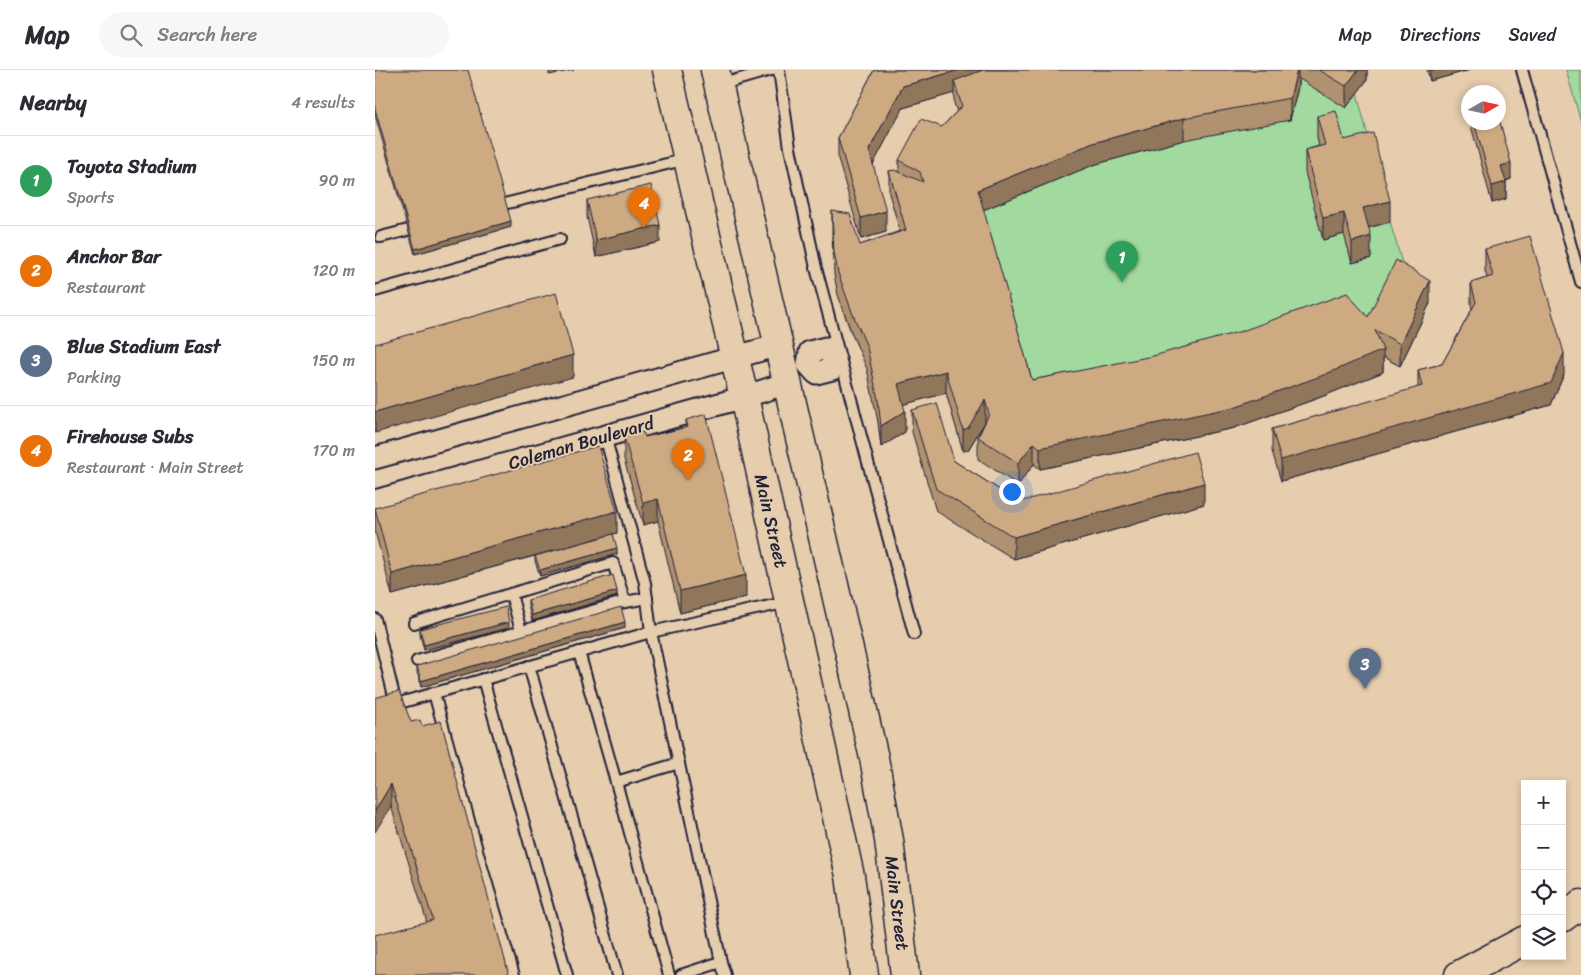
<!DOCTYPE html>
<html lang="en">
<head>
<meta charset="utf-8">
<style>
  :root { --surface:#fff; --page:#f7f7f7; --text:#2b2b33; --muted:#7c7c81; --line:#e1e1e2; --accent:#b45309 }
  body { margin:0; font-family:Sriracha,sans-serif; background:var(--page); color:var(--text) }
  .controls { position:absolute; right:15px; bottom:15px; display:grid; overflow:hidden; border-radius:0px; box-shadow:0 2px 8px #0003 }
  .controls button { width:45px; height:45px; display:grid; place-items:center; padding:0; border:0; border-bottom:1px solid var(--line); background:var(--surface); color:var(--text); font:25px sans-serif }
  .compass { position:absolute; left:1086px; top:15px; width:45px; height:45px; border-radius:50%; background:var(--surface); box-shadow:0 2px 8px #0003; rotate:81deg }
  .you { position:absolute; left:636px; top:421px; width:18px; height:18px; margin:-12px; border:4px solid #fff; border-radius:50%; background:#1a73e8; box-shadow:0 0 0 8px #1a73e833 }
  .badge { display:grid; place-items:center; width:32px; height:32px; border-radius:50%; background:var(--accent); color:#fff; font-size:16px; font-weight:700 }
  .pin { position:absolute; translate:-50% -41px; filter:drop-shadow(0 1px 2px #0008) }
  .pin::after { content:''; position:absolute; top:26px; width:18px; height:15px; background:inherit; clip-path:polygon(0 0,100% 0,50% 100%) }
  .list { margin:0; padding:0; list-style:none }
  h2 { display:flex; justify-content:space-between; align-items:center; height:65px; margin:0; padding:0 20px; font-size:21px }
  h2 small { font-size:16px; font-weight:400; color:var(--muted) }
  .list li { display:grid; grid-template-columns:32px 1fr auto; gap:15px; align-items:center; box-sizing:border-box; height:90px; padding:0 20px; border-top:1px solid var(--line) }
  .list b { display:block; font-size:19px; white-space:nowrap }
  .list p { margin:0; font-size:16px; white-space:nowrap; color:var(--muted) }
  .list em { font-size:16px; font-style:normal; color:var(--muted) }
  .icon { flex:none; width:28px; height:28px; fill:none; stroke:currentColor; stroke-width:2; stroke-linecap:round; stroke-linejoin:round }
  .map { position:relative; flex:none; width:1206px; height:905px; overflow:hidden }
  header { display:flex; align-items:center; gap:30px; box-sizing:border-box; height:70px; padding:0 25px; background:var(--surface); border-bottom:1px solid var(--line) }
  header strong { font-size:24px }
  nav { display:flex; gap:28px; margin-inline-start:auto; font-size:18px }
  .search { width:350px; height:45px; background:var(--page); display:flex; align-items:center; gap:12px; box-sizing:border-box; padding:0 18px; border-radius:28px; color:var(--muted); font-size:19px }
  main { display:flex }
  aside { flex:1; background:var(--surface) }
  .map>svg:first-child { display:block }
</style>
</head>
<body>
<header>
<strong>Map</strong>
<div class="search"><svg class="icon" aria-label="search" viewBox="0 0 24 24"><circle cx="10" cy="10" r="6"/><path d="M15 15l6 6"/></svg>Search here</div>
<nav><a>Map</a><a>Directions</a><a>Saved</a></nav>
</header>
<main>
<aside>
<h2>Nearby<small>4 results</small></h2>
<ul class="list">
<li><span class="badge" style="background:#2e9e5b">1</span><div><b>Toyota Stadium</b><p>Sports</p></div><em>90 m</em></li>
<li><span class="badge" style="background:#e8710a">2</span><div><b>Anchor Bar</b><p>Restaurant</p></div><em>120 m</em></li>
<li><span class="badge" style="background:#5c6f8a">3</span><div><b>Blue Stadium East</b><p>Parking</p></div><em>150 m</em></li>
<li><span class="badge" style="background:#e8710a">4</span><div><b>Firehouse Subs</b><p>Restaurant · Main Street</p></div><em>170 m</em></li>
</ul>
</aside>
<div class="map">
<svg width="1206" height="905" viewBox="0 0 1206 905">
  <rect width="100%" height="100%" fill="#e5cdad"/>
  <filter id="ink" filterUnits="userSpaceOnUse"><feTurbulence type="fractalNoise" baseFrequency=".02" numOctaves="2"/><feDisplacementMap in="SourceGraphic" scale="10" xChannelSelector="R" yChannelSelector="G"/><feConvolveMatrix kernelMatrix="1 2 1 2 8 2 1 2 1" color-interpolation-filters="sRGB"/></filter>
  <g filter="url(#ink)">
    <!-- pitch -->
    <g fill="#a1d99e" stroke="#627e6c">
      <path d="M976,0L1015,152L1035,220L1055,233L1025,296L1000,283L946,327L859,358L665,399L659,394L643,415L603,389L614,365L610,352L593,380L588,381L571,323L523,336L530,362L506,377C503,351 500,323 492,298C488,286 481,275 476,263C463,230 457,197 457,162L475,166L485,196L531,181L514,123L587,58L579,33Z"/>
      <polygon points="1191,0 1206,0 1206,52"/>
    </g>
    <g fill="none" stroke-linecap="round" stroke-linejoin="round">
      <defs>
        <g id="lane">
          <polyline points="404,0 415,78 441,198 539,564"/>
          <polyline points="1147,0 1206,212"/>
          <polyline points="344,15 396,0"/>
          <polyline points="129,134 312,89"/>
          <polyline points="6,167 33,160"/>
          <polyline points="0,221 185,169"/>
          <polyline points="230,366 270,513 276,562 346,892 306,905"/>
          <polyline points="136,524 146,561"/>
          <polyline points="0,549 21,634 276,562 413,532"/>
          <polyline points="39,553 238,493 250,532"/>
          <polyline points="204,582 241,712 304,693"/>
          <polyline points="42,591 245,533 272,528"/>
          <polyline points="154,596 242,905"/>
          <polyline points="108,609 192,905"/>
          <polyline points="59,623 104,787 139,905"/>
          <polyline points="241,712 294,905"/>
          <polyline points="346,892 350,905"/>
        </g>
        <g id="street">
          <polygon points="451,278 459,288 457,299 441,303 433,294 435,282"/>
          <polyline points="0,388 404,275"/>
          <polyline points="0,431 369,327 412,313"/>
        </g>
        <g id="secondary">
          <polyline points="292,0 369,327 475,806 489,905"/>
          <polyline points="340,0 499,688 514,770 530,905"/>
          <polyline points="1187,848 1206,834"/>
          <polyline points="1084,905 1150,870"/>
        </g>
      </defs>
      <!-- lane casing -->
      <use href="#lane" stroke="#22223b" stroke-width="14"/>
      <!-- street casing -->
      <use href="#street" stroke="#22223b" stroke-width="25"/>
      <!-- secondary casing -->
      <use href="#secondary" stroke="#22223b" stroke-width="31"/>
      <!-- lane -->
      <use href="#lane" stroke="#e5cdad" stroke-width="10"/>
      <!-- street -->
      <use href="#street" stroke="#e5cdad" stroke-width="21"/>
      <!-- secondary -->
      <use href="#secondary" stroke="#e5cdad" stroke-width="28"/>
    </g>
    <!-- wall -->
    <g fill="#b19270" stroke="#22223b">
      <polygon points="0,0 136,157 40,184 0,45"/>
      <polygon points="499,0 992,0 992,10 971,38 923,8 923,17 915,50 809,70 718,95 608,140 657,310 993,247 1055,233 1025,296 1008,287 1008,302 946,327 859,358 665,399 659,394 643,415 603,389 603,367 610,352 593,380 588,381 571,323 528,334 530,362 506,377 503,352 492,299 477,264 463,225 459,204 457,162 457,141 485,175 525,161 514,123 514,101 524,102 524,90 567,57 582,41 579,33 579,23 528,38 498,94 511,162 486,169 463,89 463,68"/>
      <polygon points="1052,0 1095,0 1055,11"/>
      <polygon points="942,46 969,70 1015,152 993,158 996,188 977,193 969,164 948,170 930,102 930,80 944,76 942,68"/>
      <polygon points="1095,52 1124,52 1136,109 1131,111 1131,129 1117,133"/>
      <polygon points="212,130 285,172 221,187 212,147"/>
      <polygon points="1110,179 1189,304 1176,335 906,411 897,381 897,359 1043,318 1043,300 1067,294 1097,239 1096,234 1096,213 1112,208 1110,201"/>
      <polygon points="537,340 579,391 644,432 829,434 639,489 561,441 537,362"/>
      <polygon points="311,350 371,527 305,543 283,451 268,455 249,389 249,367 270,367 311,358"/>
      <polygon points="0,438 242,463 238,464 242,484 165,506 160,491 160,486 167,484 17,525 0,461"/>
      <polygon points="242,526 157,551 153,536 153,530"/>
      <polygon points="134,558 49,580 45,565 45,559"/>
      <polygon points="250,558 46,617 42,602 42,596"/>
      <polygon points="0,628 134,905 52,852 16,736"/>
    </g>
    <!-- shaded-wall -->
    <g fill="#90775b" stroke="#22223b">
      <polygon points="174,0 199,0 174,5"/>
      <polygon points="584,0 632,0 579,11 579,23 528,38 494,102 494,80 528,16"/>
      <polygon points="922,0 923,0 923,17 915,50 915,28"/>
      <polygon points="983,0 992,0 992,10 971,38 971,16"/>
      <polygon points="1055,0 1095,0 1055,11"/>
      <polygon points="809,48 809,70 718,95 603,142 603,120 718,73"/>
      <polygon points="1136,93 1136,109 1126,112 1126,96"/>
      <polygon points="1131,112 1131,129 1117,133 1117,116"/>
      <polygon points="1015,131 1015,152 988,159 988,138"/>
      <polygon points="511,141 511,162 486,169 486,148"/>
      <polygon points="969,143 969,164 948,170 948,148"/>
      <polygon points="136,151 136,157 40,184 40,179"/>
      <polygon points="285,155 285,172 221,187 221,170"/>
      <polygon points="996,166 996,188 977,193 977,172"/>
      <polygon points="1055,211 1055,233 1025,296 1025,274"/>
      <polygon points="1008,280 1008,302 946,327 859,358 665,399 665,378"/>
      <polygon points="1189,283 1189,304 1176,335 906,411 906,390"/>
      <polygon points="198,285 198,307 0,363 0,342"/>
      <polygon points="571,301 571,323 523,336 523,314"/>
      <polygon points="610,330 610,352 593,380 588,381 588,360"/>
      <polygon points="530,341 530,362 506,377 506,356"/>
      <polygon points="659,373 659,394 643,415 643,393"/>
      <polygon points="829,413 829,434 639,489 639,467"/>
      <polygon points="283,429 283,451 268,455 268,433"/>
      <polygon points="242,441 242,463 17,525 17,504"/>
      <polygon points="242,478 242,484 165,506 165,500"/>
      <polygon points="371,505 371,527 305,543 305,521"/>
      <polygon points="242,521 242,526 157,551 157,545"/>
      <polygon points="134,552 134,558 49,580 49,575"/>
      <polygon points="250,552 250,558 46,617 46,611"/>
      <polygon points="16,714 16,736 0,762 0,741"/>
    </g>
    <!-- building -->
    <g fill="#ceaa82" stroke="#22223b">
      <polygon points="0,0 93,0 136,151 40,179 0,39"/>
      <polygon points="499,0 584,0 528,16 494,80 511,141 486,148 463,68"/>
      <polygon points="608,0 922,0 915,28 809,48 718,73 603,120 657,310 778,286 867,261 972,223 993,247 1021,190 1055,211 1025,274 1000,260 1008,280 946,306 859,337 665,378 659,373 643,393 603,367 614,344 610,330 593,358 588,360 571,301 523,314 530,341 506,356 503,330 492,277 477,242 463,203 459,182 457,141 475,144 485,175 531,160 514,101 519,100 548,112 545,102 524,90 546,49 567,57 587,36 579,11"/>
      <polygon points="944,0 983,0 971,16"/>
      <polygon points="961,41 969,70 998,63 1015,131 988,138 996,166 977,172 969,143 948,148 930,80 950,75 942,46"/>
      <polygon points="1124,48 1136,93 1126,96 1131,112 1117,116 1099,52 1124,52"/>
      <polygon points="276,115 285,155 221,170 212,130"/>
      <polygon points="1155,166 1189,283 1176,313 906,390 897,359 1047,316 1043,300 1067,294 1101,232 1096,213 1118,206 1110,179"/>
      <polygon points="181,223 198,285 0,342 0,274"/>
      <polygon points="562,333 579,391 644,432 820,382 829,413 639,467 561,419 537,340"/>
      <polygon points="331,344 371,505 305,521 283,429 268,433 249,367 268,362 270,367 313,357 311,350"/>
      <polygon points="223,376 242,441 17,504 0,438"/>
      <polygon points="238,464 242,478 165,500 160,486"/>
      <polygon points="238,505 242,521 157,545 153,530"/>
      <polygon points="131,537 134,552 49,575 45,559"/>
      <polygon points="246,537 250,552 46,611 42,596"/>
      <polygon points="24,621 36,652 45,650 47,656 66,651 134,905 0,905 0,865 58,850 16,714 0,741 0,628"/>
    </g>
  </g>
  <g text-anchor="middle" stroke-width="4" stroke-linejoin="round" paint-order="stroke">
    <!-- street labels -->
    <g font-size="18" fill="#22223b" stroke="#e5cdad">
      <text transform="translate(206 373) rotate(-16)" y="6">Coleman Boulevard</text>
      <text transform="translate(396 451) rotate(77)" y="6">Main Street</text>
      <text transform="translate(522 833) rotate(83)" y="6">Main Street</text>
    </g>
  </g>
</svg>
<div class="controls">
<button>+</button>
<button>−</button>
<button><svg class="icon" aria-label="locate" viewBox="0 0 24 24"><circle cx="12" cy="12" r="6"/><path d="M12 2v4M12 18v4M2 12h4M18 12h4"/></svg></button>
<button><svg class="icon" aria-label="layers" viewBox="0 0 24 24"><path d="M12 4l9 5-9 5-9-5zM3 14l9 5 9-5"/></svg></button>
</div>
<svg class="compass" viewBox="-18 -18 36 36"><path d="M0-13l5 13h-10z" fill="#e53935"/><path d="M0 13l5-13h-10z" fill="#7c7c81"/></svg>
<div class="you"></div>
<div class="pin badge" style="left:747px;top:212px;background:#2e9e5b">1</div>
<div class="pin badge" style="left:313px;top:410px;background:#e8710a">2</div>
<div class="pin badge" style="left:990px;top:619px;background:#5c6f8a">3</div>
<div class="pin badge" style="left:269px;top:158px;background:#e8710a">4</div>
</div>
</main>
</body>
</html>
